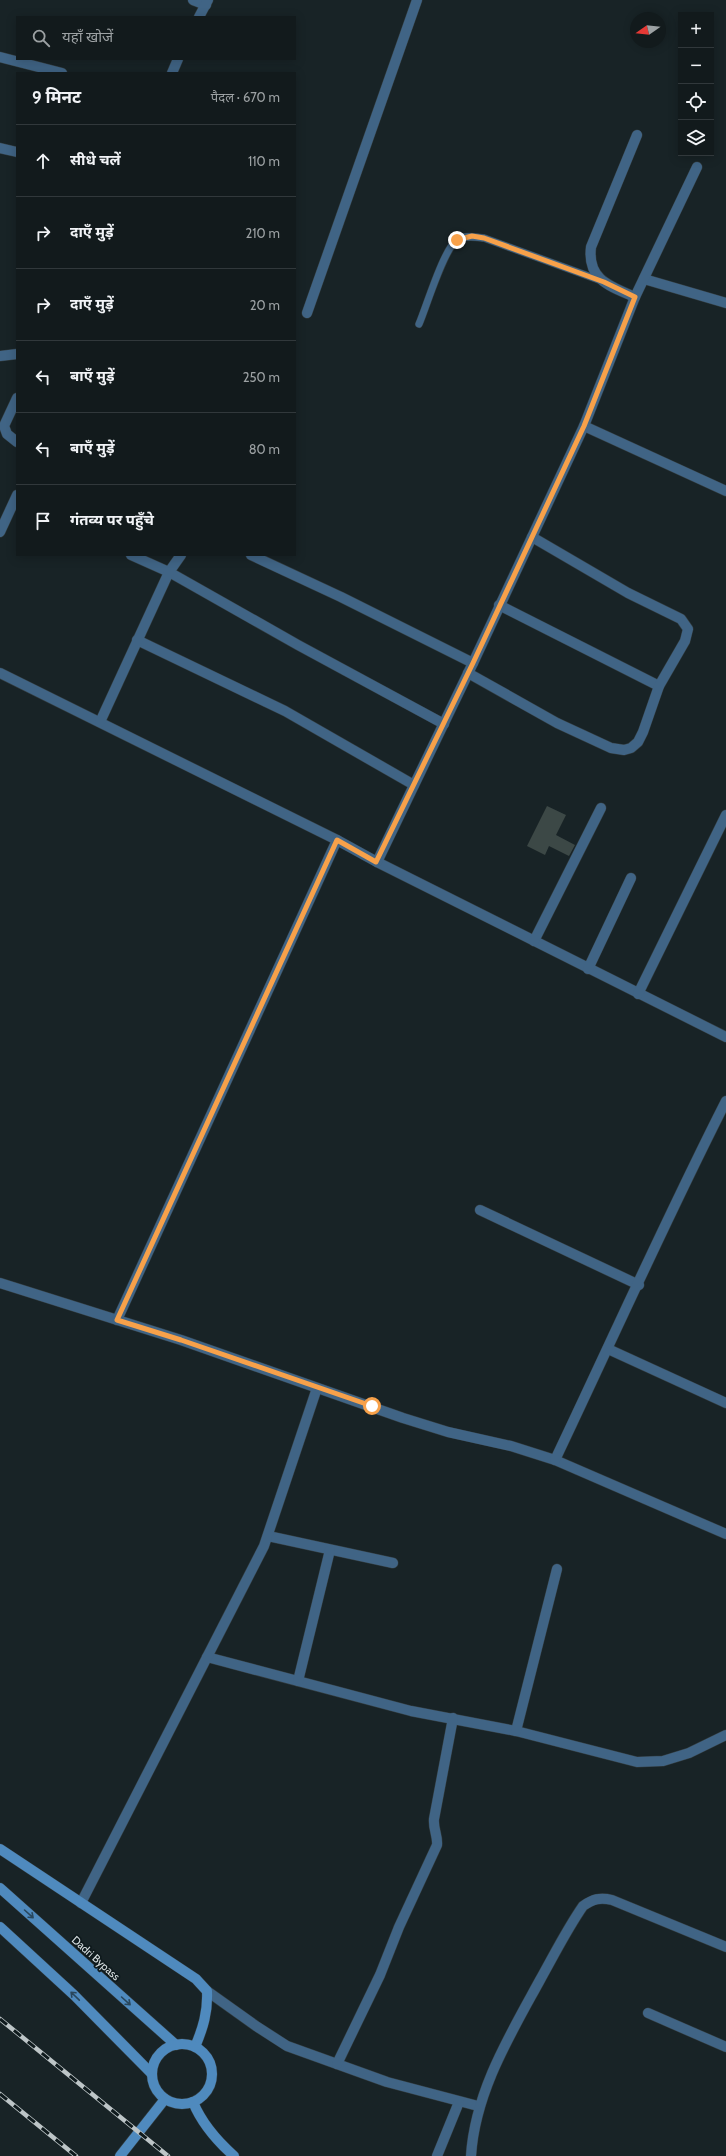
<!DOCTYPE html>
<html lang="hi">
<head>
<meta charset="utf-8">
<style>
  :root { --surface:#121a1c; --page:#1b2325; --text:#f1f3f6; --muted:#9ca1a3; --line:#31383b }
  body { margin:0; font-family:Cabin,"Noto Sans Devanagari",sans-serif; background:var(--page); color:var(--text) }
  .controls { position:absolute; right:12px; top:12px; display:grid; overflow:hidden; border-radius:0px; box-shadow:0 2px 10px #0003 }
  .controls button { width:36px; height:36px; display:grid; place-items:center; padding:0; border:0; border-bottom:1px solid var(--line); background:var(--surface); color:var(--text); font:20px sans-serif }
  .compass { position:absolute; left:630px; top:12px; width:36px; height:36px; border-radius:50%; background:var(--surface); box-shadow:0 2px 10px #0003; rotate:256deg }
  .stop { position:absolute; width:12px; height:12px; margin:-9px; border:3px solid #f7a14a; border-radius:50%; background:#fff }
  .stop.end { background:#f7a14a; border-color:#fff; box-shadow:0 1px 4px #0008 }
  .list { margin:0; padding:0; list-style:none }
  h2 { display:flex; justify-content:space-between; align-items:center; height:52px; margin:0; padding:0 16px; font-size:17px }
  h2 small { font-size:13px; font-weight:400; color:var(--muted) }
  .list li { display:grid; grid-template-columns:26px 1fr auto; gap:12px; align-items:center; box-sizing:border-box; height:72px; padding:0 16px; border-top:1px solid var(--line) }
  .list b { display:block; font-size:15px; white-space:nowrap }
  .list em { font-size:13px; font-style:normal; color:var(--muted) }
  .icon { flex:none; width:22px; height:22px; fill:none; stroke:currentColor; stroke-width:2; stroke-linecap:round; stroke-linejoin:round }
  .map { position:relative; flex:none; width:726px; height:2156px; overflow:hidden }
  .search { position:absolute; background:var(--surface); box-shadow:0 2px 10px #0003; left:16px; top:16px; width:280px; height:44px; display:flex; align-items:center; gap:10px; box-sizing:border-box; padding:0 14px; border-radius:0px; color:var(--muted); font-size:15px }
  .panel { position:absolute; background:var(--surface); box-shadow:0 2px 10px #0003; left:16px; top:72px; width:280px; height:484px; border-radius:0px }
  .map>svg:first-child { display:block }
</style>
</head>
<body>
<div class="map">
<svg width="726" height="2156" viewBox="0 0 726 2156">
  <rect width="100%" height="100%" fill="#182326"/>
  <!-- building -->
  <polygon fill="#3c4846" points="547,806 566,815 556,835 575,845 569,856 549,846 545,855 527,846"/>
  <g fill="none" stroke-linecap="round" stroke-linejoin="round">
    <defs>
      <path id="lane" d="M419,324C426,308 444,248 457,240C464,235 475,237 484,238L602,281"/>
      <g id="street">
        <polyline points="193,0 206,5"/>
        <polyline points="199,17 208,0"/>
        <polyline points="0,57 62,73"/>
        <polyline points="172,73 178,59"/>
        <polyline points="0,148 17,152"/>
        <polyline points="644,279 726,303"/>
        <path d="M635,297C609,286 587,279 591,247L637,135"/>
        <polyline points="307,313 417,0"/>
        <polyline points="0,356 17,354"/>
        <polyline points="17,398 4,426 7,434 17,442"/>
        <polyline points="584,426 726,491"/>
        <polyline points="0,532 17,495"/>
        <polyline points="131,555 169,572 298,645 444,724"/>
        <polyline points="251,555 341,597 473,663"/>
        <polyline points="499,605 659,686"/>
        <polyline points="137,640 285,711 414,785"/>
        <polyline points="0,673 337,840 377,862 726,1037"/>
        <polyline points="468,673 557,723 611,748 624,750 631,748 638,742 643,732 659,686 685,641 688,629 681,619 628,593 532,537"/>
        <polyline points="100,722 169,572 181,555"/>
        <polyline points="377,862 473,663 584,426 635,297 697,167"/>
        <polyline points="534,941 601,808"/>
        <polyline points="588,969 631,878"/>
        <polyline points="638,994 726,815"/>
        <polyline points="480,1210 639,1285"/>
        <polyline points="0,1283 181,1340 403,1418 448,1432 511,1446 555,1460 726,1534"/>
        <polyline points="117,1320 337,840"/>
        <polyline points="608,1349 726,1403"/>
        <path d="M555,1460C612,1340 666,1219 726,1101"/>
        <polyline points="268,1536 393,1563"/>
        <polyline points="207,1657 411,1711 516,1731 637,1762 663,1761 689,1753 726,1735"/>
        <polyline points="298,1681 330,1550"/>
        <polyline points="516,1731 557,1569"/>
        <polyline points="81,1903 264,1546 317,1388"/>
        <polyline points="207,1991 256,2026 287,2046 387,2082 478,2106"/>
        <polyline points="648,2013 726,2047"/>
        <path d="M337,2064L380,1975L399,1927L437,1845C438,1836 433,1829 434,1819L453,1718"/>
        <polyline points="437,2156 459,2102"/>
        <path d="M471,2156C475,2092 510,2035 540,1980C554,1955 567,1929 583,1906C593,1899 600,1897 612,1900L726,1947"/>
      </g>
      <g id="secondary">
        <path d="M0,1849L196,1979L207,1991C208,2012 203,2028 195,2047"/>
        <polyline points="0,1888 176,2045"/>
        <polyline points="0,1927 74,1995 152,2074"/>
        <circle cx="182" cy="2074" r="30"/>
        <path d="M193,2102C202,2124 216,2140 234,2156"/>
        <polyline points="120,2156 165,2099"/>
      </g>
    </defs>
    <!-- lane casing -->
    <use href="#lane" stroke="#333d40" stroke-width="8"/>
    <!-- street casing -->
    <use href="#street" stroke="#333d40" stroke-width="11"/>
    <!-- secondary casing -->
    <use href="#secondary" stroke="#333d40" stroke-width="11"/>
    <!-- lane -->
    <use href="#lane" stroke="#406485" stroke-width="7"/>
    <!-- street -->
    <use href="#street" stroke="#406485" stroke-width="10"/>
    <!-- secondary -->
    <use href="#secondary" stroke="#4f8abe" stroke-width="10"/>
    <defs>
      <g id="rail">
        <polyline points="0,2019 168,2156"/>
        <polyline points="0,2094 76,2156"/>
      </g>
    </defs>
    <!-- rail casing -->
    <use href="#rail" stroke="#bdc5c7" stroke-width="4.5"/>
    <!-- rail -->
    <use href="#rail" stroke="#0f1a1d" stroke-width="3" stroke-dasharray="9" stroke-linecap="butt"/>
  </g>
  <!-- one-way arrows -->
  <defs><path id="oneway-shaft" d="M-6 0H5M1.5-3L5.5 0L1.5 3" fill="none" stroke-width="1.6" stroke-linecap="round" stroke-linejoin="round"/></defs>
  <g stroke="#29475d">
    <use href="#oneway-shaft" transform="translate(29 1914) rotate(42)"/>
    <use href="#oneway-shaft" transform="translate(75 1996) rotate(-136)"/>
    <use href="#oneway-shaft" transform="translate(126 2001) rotate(42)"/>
  </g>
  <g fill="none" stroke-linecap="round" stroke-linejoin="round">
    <!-- route -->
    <polyline stroke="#f7a14a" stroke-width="5" points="372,1406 181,1340 117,1320 337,840 376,862 473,663 584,426 635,297 604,282 484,238 472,236 457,240"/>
  </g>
  <g text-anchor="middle" stroke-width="3.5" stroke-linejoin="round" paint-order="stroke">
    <!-- street labels -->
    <g font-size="11" fill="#d9e0e2" stroke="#0f1a1d">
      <text transform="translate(96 1958) rotate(42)" y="4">Dadri Bypass</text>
    </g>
  </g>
</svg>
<div class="controls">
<button>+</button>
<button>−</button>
<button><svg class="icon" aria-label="locate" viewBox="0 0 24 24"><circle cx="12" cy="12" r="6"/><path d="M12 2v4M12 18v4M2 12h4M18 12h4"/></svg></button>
<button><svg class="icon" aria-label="layers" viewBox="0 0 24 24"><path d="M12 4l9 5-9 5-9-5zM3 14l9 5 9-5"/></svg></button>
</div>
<svg class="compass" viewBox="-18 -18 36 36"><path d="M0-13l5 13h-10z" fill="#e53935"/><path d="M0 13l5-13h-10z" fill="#9ca1a3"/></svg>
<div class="stop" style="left:372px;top:1406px"></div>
<div class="stop end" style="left:457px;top:240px"></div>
<div class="search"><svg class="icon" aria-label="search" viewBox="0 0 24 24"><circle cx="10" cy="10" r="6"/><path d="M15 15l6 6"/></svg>यहाँ खोजें</div>
<section class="panel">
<h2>9 मिनट<small>पैदल · 670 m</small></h2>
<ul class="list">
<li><svg class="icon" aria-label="ahead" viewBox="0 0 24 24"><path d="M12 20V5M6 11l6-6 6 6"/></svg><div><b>सीधे चलें</b></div><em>110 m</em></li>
<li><svg class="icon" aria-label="right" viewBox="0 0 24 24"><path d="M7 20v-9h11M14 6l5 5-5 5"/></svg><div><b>दाएँ मुड़ें</b></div><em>210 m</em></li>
<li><svg class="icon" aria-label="right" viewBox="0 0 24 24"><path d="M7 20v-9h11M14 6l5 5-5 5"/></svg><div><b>दाएँ मुड़ें</b></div><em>20 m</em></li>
<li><svg class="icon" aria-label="left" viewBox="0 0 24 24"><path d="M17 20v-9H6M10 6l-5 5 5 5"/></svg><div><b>बाएँ मुड़ें</b></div><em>250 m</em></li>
<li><svg class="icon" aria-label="left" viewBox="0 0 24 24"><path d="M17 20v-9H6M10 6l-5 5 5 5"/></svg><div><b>बाएँ मुड़ें</b></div><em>80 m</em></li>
<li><svg class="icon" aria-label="arrive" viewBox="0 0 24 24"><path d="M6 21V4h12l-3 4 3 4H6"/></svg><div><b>गंतव्य पर पहुँचे</b></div></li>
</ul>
</section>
</div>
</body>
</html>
